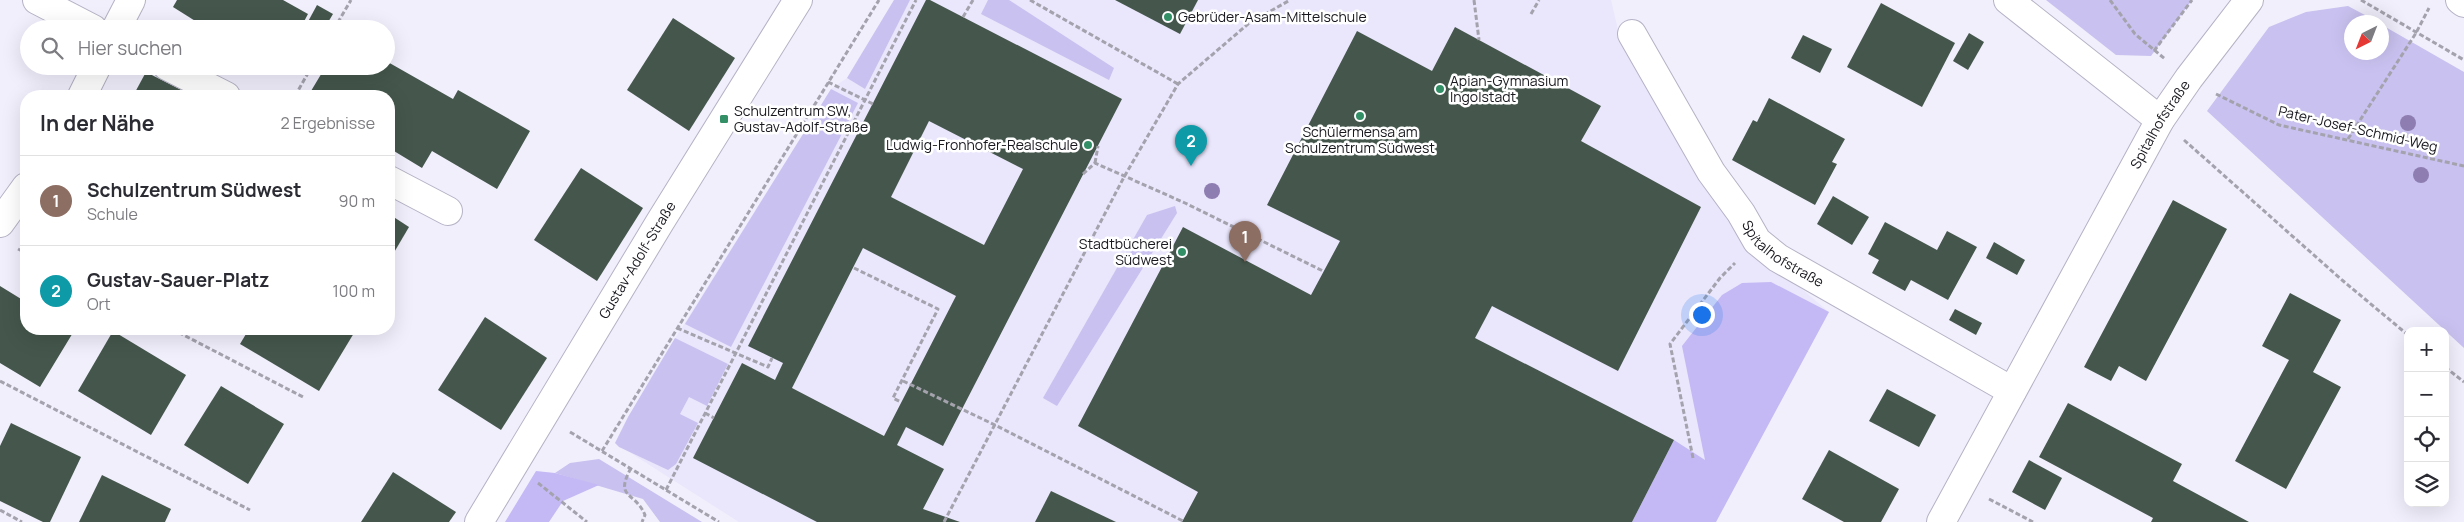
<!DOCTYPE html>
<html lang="de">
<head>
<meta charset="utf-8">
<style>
  :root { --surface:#fff; --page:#f2f2f3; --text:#2b2b33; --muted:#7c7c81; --line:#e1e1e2; --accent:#338f66 }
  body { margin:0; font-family:Manrope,sans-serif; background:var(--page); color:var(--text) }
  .controls { position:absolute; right:15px; bottom:15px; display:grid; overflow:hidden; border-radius:10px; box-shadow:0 5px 20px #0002 }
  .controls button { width:45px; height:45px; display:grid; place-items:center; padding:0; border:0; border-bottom:1px solid var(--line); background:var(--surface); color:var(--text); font:25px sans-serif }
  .compass { position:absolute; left:2344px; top:15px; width:45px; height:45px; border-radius:50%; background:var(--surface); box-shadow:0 5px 20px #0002; rotate:222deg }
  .you { position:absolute; left:1701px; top:314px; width:18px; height:18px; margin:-12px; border:4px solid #fff; border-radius:50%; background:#1a73e8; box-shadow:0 0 0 8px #1a73e833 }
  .badge { display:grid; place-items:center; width:32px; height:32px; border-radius:50%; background:var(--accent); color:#fff; font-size:16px; font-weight:700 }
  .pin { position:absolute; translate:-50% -41px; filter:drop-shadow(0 1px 2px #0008) }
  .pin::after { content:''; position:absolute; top:26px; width:18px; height:15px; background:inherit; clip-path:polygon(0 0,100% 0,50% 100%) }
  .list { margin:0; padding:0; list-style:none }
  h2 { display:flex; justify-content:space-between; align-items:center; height:65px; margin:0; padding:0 20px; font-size:21px }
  h2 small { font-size:16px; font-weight:400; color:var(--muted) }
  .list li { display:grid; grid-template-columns:32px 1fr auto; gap:15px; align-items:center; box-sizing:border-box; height:90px; padding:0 20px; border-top:1px solid var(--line) }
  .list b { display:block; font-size:19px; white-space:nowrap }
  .list p { margin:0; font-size:16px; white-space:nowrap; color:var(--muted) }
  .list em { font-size:16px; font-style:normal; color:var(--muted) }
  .icon { flex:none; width:28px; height:28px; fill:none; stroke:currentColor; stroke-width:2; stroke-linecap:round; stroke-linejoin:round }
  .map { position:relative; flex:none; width:2464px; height:522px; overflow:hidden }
  .search { position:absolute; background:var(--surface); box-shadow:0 5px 20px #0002; left:20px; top:20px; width:375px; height:55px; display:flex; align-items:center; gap:12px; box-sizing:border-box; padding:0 18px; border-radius:28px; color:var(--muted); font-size:19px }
  .panel { position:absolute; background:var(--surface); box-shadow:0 5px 20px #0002; left:20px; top:90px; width:375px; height:245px; border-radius:20px }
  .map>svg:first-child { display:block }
</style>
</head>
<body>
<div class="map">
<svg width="2464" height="522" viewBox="0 0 2464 522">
  <rect width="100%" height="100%" fill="#f1effc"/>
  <!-- built -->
  <polygon fill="#eae6fc" points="894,0 1611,0 1621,43 1699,181 1755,254 1779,270 1829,312 1716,522 739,522 615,443 651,377 831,89 847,78"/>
  <!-- green -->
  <g fill="#c9c1ef">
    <polygon points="894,0 910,0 865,89 847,78"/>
    <polygon points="988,0 1009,0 1114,68 1109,80 981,14"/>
    <polygon points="2046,0 2192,0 2151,56 2116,55"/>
    <polygon points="2348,6 2378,22 2352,22 2352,52 2382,52 2382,25 2464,72 2464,348 2207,111 2269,27 2306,12"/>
    <polygon points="831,89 858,103 731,347 685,324"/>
    <polygon points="1175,206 1177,213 1057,406 1043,398 1147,215"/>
    <polygon points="675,338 728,364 707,406 689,397 680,414 698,423 676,464 668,470 619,447 615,443 628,417"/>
    <polygon points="599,459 702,522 660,522 643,499 555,473 570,463"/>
  </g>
  <!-- forest -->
  <g fill="#c4b9f4">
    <polygon points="1771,282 1829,312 1716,522 1632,522 1674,440 1705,460 1682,346 1722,295 1742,283"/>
    <polygon points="536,471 555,473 599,485 563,501 549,522 505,522"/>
  </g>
  <!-- building -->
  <g fill="#45574d" fill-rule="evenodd">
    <polygon points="177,0 283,0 308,14 300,29 208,29 173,7"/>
    <path d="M926,0H930L1122,99L943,446L906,427L897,445L944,469L923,509L960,522H817L693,458L742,363L775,380L783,363L748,346ZM929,121L1023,169L984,245L891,197ZM863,248L956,296L884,436L792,388Z"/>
    <polygon points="1115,0 1198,0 1180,34"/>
    <polygon points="1881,3 1955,43 1922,107 1847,67"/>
    <polygon points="317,5 333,14 324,29 304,29"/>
    <polygon points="673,18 735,58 689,131 627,90"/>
    <polygon points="1455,27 1601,106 1581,141 1701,207 1618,371 1492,306 1475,338 1674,440 1632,522 1182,522 1198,492 1078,426 1183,227 1311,295 1340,241 1267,205 1357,31 1432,71"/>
    <polygon points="1969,33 1984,42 1968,70 1953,61"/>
    <polygon points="1803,35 1832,49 1820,73 1791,58"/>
    <polygon points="386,61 453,99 458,90 530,131 497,189 432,151 422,168 389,148 389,96 308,96 326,66 386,66"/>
    <polygon points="146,72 193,96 133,96"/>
    <polygon points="1769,98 1845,139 1832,162 1837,164 1815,205 1732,160 1753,120 1757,122"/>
    <polygon points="581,168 643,208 597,281 534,240"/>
    <polygon points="1833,196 1869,217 1852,245 1817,224"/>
    <polygon points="2173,200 2227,229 2146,381 2119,366 2111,381 2084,367"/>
    <polygon points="389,214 409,227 389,261"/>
    <polygon points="1885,222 1937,250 1947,231 1977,247 1948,300 1911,280 1905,291 1872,273 1879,260 1868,254"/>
    <polygon points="1994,242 2025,260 2017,275 1986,258"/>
    <polygon points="0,286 26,302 26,329 70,329 74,331 40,387 0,363"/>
    <polygon points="2290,293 2341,320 2313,372 2341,387 2286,489 2235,461 2289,360 2262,346"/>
    <polygon points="1955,309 1982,323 1976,335 1949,320"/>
    <polygon points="485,317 547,358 501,430 438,390"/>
    <polygon points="249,329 348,329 354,333 319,391 240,344"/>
    <polygon points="113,331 186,375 151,435 78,391"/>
    <polygon points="221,386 284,424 248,484 184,445"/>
    <polygon points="1887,389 1936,415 1919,447 1869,421"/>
    <polygon points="2068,403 2182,464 2173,481 2249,522 2151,522 2153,518 2039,457"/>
    <polygon points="11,423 81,457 50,522 43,522 0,501 0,446"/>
    <polygon points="1829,450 1899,489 1881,522 1844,522 1802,499"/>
    <polygon points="2029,460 2062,478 2045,510 2012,492"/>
    <polygon points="393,472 456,512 449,522 361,522"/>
    <polygon points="102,475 171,509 165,522 79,522"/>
    <polygon points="1051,491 1116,522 1035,522"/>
  </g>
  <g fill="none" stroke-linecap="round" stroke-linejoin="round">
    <defs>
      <g id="minor">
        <polyline points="37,0 93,29"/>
        <polyline points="2008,0 2160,120"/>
        <polyline points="2460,0 2464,3"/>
        <polyline points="116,29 131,0"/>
        <path id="s1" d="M1632,34L1711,172L1741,213L1757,241L1778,258L2012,391"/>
        <polyline points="167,66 226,96"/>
        <polyline points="82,96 97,66"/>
        <polyline points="389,180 448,211"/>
        <polyline points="0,223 26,187"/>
        <path id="s2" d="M479,522L660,222L798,0"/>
        <path id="s3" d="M1941,522L2160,120L2189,78L2249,0"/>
      </g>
    </defs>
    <!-- minor casing -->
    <use href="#minor" stroke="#b5b2c5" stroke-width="30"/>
    <!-- path -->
    <g stroke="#a4a2ad" stroke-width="3" stroke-dasharray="5 2.5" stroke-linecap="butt">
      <polyline points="1030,0 1178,84"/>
      <polyline points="1474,0 1479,40"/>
      <polyline points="2110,0 2135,34 2165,59"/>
      <polyline points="2361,0 2464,60"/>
      <polyline points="1531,14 1539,0"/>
      <polyline points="963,17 973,0"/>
      <polyline points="334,29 351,0"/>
      <polyline points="2154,51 2192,0"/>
      <polyline points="828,82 873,104"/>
      <polyline points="2216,94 2279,125 2464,166"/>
      <polyline points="295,96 312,66"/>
      <polyline points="2348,139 2416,33 2429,8"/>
      <polyline points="2184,140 2342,280 2408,335"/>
      <polyline points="1095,163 1098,146"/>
      <polyline points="1083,174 1095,163 1185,203 1323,271"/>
      <polyline points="18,249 26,253"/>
      <polyline points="854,268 938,309 893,398 901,402"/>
      <polyline points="677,328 768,367 772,358"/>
      <polyline points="172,329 303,397"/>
      <polyline points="2445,367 2464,382"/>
      <polyline points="0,381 250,510"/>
      <polyline points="903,381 995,425 1183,521"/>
      <polyline points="705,413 714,418"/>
      <polyline points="570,432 719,522"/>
      <polyline points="602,451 879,0"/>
      <polyline points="1693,458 1670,344 1720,278 1735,263"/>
      <path d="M631,468C614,499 635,491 645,515L642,522"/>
      <polyline points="538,483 587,522"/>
      <polyline points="666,490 916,0"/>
      <polyline points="1989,499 2033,522"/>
      <polyline points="0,510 22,522"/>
      <polyline points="944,522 1124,177 1178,84 1248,24 1290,0"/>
    </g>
    <!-- minor -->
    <use href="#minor" stroke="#fff" stroke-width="28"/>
  </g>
  <!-- trees -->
  <g fill="#8e7db1">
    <circle cx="2408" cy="123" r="8"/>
    <circle cx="2421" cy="175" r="8"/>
    <circle cx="1212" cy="191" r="8"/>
  </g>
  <!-- markers -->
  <g fill="#338f66" stroke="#fff" stroke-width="2">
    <circle cx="1168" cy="17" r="5"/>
    <circle cx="1440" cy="89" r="5"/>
    <circle cx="1360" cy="116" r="5"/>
    <rect x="719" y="114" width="10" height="10" rx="2.5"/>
    <circle cx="1088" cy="145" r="5"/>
    <circle cx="1182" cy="252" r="5"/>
  </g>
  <g text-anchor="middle" stroke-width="5" stroke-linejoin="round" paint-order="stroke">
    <!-- poi labels -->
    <g font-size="14" fill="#18171d" stroke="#fff" text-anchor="start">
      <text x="1178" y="22">Gebrüder-Asam-Mittelschule</text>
      <text x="1450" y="86">Apian-Gymnasium<tspan x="1450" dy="16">Ingolstadt</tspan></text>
      <text x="734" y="116">Schulzentrum SW,<tspan x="734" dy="16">Gustav-Adolf-Straße</tspan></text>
      <text x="1360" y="137" text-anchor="middle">Schülermensa am<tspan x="1360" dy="16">Schulzentrum Südwest</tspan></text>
      <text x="1078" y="150" text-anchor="end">Ludwig-Fronhofer-Realschule</text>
      <text x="1172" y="249" text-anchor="end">Stadtbücherei<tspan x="1172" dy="16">Südwest</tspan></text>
    </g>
    <!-- street labels -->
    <g font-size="14" fill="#18171d" stroke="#fff">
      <text dy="5" stroke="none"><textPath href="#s3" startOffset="454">Spitalhofstraße</textPath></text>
      <text transform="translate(2358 129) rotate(13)" y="5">Pater-Josef-Schmid-Weg</text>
      <text dy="5" stroke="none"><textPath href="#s1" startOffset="270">Spitalhofstraße</textPath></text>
      <text dy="5" stroke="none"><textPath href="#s2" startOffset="306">Gustav-Adolf-Straße</textPath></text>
    </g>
  </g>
</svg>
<div class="controls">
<button>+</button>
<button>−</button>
<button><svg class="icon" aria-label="locate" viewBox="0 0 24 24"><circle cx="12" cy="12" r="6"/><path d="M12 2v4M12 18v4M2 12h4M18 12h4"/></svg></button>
<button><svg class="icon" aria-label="layers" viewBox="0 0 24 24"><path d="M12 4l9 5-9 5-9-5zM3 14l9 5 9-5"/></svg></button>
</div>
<svg class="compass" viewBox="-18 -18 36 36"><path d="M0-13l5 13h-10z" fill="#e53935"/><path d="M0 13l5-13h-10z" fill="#7c7c81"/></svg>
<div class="you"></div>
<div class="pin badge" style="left:1245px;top:262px;background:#8d6e63">1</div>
<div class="pin badge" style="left:1191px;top:166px;background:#0f9aa8">2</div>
<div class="search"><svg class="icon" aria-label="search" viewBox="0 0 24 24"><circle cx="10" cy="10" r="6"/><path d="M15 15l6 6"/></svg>Hier suchen</div>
<section class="panel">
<h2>In der Nähe<small>2 Ergebnisse</small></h2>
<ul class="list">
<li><span class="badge" style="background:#8d6e63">1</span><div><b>Schulzentrum Südwest</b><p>Schule</p></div><em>90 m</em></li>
<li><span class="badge" style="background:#0f9aa8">2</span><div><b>Gustav-Sauer-Platz</b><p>Ort</p></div><em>100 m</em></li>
</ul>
</section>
</div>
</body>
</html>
